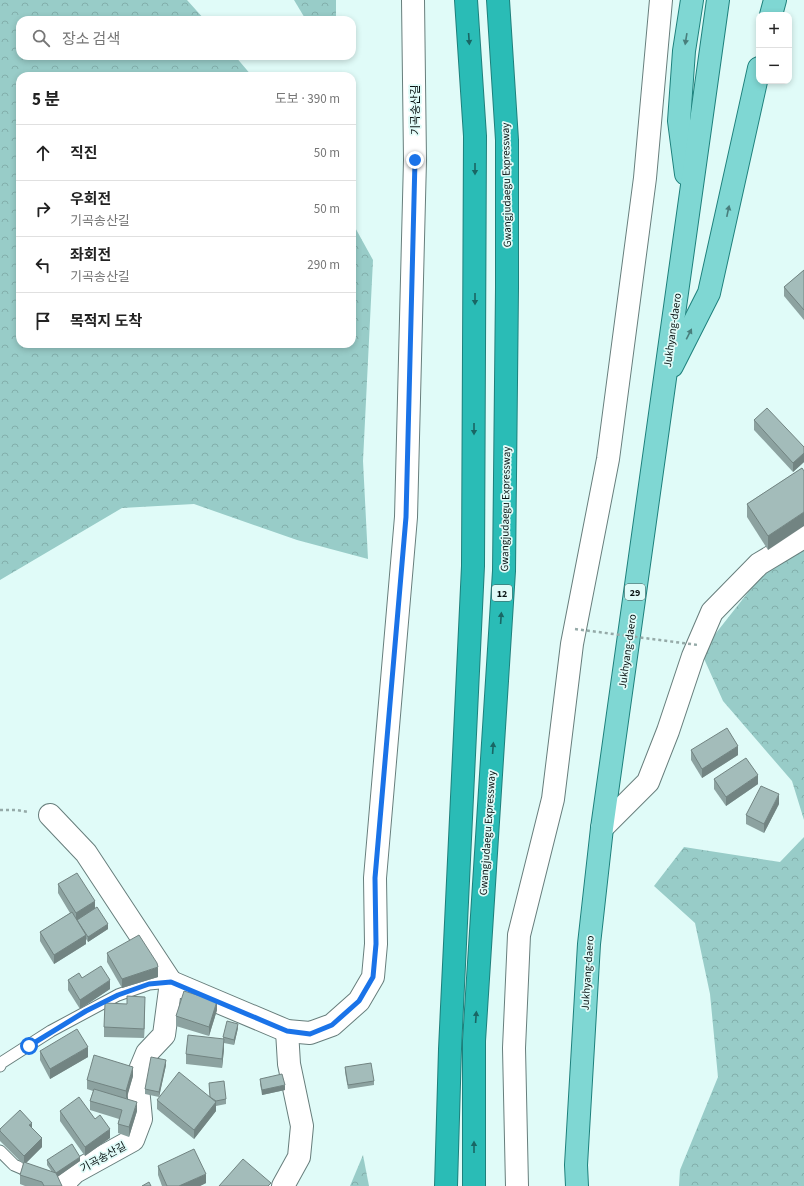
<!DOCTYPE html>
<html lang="ko">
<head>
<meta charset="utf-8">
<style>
  :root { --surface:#fff; --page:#f6f6f6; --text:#222; --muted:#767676; --line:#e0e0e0 }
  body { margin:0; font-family:"Source Sans 3","Noto Sans KR",sans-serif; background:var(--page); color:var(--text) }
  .controls { position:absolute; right:12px; top:12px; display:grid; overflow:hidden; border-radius:8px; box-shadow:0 2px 6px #0003 }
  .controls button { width:36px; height:36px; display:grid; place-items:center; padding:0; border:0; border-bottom:1px solid var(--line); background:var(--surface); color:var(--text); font:20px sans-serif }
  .stop { position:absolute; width:12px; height:12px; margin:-9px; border:3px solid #1a73e8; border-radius:50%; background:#fff }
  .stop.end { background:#1a73e8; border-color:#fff; box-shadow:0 1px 4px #0008 }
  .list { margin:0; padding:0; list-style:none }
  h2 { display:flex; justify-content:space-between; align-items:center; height:52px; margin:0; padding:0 16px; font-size:17px }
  h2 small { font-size:13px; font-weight:400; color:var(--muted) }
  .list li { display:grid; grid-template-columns:26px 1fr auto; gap:12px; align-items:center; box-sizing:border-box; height:56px; padding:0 16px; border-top:1px solid var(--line) }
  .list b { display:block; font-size:15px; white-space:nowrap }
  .list p { margin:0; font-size:13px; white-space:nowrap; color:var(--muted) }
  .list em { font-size:13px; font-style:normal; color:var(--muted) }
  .icon { flex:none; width:22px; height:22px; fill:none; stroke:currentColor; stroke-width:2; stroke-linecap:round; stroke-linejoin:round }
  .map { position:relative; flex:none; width:804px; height:1186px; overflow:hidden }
  .search { position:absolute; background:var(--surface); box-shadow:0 2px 6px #0003; left:16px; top:16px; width:340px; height:44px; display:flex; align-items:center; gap:10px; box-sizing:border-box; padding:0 14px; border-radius:12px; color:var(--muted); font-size:15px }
  .panel { position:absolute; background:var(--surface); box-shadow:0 2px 6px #0003; left:16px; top:72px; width:340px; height:276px; border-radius:12px }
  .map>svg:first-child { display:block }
</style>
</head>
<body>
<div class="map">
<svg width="804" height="1186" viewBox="0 0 804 1186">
  <defs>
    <pattern id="forest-crowns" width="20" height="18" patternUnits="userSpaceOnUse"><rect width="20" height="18" fill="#98ccc8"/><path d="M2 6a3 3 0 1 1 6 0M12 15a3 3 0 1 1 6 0" fill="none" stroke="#82aeab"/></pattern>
  </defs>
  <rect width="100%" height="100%" fill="#e0fbf8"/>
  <!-- forest -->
  <g fill="url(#forest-crowns)">
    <polygon points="0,0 187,0 205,20 20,20 20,56 235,56 252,76 20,76 20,344 352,344 352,222 373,260 363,461 368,559 297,540 194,504 122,508 0,580"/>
    <polygon points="294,0 336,0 336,20 306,20"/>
    <polygon points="804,550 804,820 792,781 723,701 701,652 761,576"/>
    <polygon points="804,837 804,1186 679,1186 680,1170 718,1077 710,994 695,923 654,886 684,847 780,862"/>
    <polygon points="363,1155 369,1186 350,1186"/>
  </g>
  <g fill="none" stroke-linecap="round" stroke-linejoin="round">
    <defs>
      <g id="lane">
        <polyline points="0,1066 1,1063 51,1031 118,995 149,984 171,982"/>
        <polyline points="0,1151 14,1165 35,1174"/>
      </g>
      <g id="street">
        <polyline points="50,815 86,853 171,982"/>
        <polyline points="602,828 648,782 668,731 693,656 712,612 759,564 804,537"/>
        <polyline points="66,1186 65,1182 75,1172 133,1140 141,1119 137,1077 147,1053 164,1035 171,982 287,1031 310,1033 332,1025 359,1001 373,977 376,944 375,878 406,517 415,160 413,0"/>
        <polyline points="283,1186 299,1157 302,1126 289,1064 287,1031"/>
        <polyline points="517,1186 514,1048 519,935 553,799 572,644 608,459 645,178 661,0"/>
      </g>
      <g id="primary">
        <polyline points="771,15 775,0"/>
        <polyline points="686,174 679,121 684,51 692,0"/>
        <polyline points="672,366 709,293 759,68"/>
        <polyline points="577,1186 576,1165 589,944 602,828 718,0"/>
      </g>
      <g id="highway">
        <polyline points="446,1186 450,1049 473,566 475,136 466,0"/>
        <polyline points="474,1186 474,1041 504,571 507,288 507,140 498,0"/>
      </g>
    </defs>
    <!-- lane casing -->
    <use href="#lane" stroke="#677e7c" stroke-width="13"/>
    <!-- street casing -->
    <use href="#street" stroke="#677e7c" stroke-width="24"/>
    <!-- primary casing -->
    <use href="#primary" stroke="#1e807c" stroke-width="24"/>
    <!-- highway casing -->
    <use href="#highway" stroke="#1e807c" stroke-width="24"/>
    <!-- path -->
    <polyline stroke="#95aaa8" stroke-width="2.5" stroke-dasharray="3 3" stroke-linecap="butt" points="0,810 16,810 29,812"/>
    <!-- lane -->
    <use href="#lane" stroke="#fff" stroke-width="11"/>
    <!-- street -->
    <use href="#street" stroke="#fff" stroke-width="22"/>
    <!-- primary -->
    <use href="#primary" stroke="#7fd7d3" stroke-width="22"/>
    <!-- highway -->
    <use href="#highway" stroke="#2abcb6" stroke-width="22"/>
    <!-- path-bridge -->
    <polyline stroke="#95aaa8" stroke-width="2.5" stroke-dasharray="3 3" stroke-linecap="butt" points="575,629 698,645"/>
  </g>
  <!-- wall -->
  <g fill="#8ca2a0">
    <polygon points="804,270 804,320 784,296 784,287"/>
    <polygon points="754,420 804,447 804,462 793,472 754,430"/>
    <polygon points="802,468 768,550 747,517 747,504"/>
    <polygon points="691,750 738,755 702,778 691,760"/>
    <polygon points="714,779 758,784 726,806 714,789"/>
    <polygon points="779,804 764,833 746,824 746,815"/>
    <polygon points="58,884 95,909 108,929 88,942 86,939 86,944 54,964 40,941 40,932 70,913 58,893"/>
    <polygon points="107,953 158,977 122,988 107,962"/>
    <polygon points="68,980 110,989 80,1009 68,990"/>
    <polygon points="145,1006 144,1038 104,1037 104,1027"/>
    <polygon points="217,1010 209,1036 176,1026 176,1016"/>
    <polygon points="238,1028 234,1045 224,1043 224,1049 222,1068 186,1064 186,1054 223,1039 223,1037"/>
    <polygon points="40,1051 88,1057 50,1079 40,1060"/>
    <polygon points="166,1065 159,1097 145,1094 145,1089"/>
    <polygon points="345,1067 374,1081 374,1085 348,1089 345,1072"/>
    <polygon points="133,1076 126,1099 137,1111 129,1137 118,1133 118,1124 119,1119 90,1110 90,1101 93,1091 87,1089 87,1080"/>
    <polygon points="260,1079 285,1090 262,1095 260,1084"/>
    <polygon points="209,1083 226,1099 226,1104 216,1106 216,1111 194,1139 157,1109 157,1100 210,1096"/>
    <polygon points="60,1111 95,1119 110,1138 85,1156 60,1121"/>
    <polygon points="32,1128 42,1147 26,1163 52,1172 47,1165 47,1160 80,1161 57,1177 62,1186 25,1186 20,1184 20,1175 23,1164 0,1141 0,1129"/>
    <polygon points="158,1166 206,1183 200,1186 162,1186 158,1175"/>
  </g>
  <!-- shaded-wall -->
  <g fill="#728482">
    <polygon points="804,453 804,462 793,472 793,463"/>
    <polygon points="804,512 804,526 768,550 768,536"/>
    <polygon points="738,746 738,755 702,778 702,769"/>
    <polygon points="758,775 758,784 726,806 726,797"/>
    <polygon points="779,794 779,804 764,833 764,824"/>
    <polygon points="95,901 95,911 76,922 76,913"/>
    <polygon points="108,924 108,929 88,942 88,937"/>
    <polygon points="86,935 86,944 54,964 54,955"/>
    <polygon points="158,967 158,977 122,988 122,979"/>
    <polygon points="110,980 110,989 80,1009 80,1000"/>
    <polygon points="145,997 145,1006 144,1038 144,1029"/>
    <polygon points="217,1001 217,1010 209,1036 209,1027"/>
    <polygon points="238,1024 238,1028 234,1045 234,1040"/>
    <polygon points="224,1039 224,1049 222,1068 222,1059"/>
    <polygon points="88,1047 88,1057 50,1079 50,1069"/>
    <polygon points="166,1060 166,1065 159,1097 159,1092"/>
    <polygon points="133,1067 133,1076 126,1101 126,1091"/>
    <polygon points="285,1085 285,1090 262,1095 262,1090"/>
    <polygon points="137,1102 137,1111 129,1137 129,1127"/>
    <polygon points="216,1102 216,1111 194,1139 194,1130"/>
    <polygon points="32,1123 32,1132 29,1125"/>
    <polygon points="110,1129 110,1138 85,1156 85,1147"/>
    <polygon points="42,1138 42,1147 24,1165 24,1156"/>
    <polygon points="80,1157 80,1161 56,1178 56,1173"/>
    <polygon points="206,1174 206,1183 200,1186 179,1186"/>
  </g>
  <!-- building -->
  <g fill="#a3bcba" stroke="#728482">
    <polygon points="804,270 804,310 784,287"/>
    <polygon points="767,408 804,447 804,453 793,463 754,420"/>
    <polygon points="802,468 804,471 804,512 768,536 747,504"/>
    <polygon points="727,728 738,746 702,769 691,750"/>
    <polygon points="746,758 758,775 726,797 714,779"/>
    <polygon points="761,786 779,794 764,824 746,815"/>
    <polygon points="77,873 95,901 76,913 58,884"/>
    <polygon points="97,907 108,924 88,937 77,920"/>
    <polygon points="72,912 86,935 54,955 40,932"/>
    <polygon points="139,935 157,963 158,967 122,979 107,953"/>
    <polygon points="101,966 110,980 80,1000 68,980 79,973 82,978"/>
    <polygon points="184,991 217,1001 209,1027 176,1016"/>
    <polygon points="127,996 145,997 144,1029 104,1027 105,1003 127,1004"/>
    <polygon points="227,1021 238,1024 234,1040 223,1037"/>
    <polygon points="77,1029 88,1047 50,1069 40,1051"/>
    <polygon points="188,1035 224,1039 222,1059 186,1054"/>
    <polygon points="94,1055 133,1067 126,1091 87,1080"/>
    <polygon points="151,1057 166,1060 159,1092 145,1089"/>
    <polygon points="371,1063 374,1081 348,1085 345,1067"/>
    <polygon points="179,1072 216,1102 194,1130 157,1100"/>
    <polygon points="282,1074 285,1085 262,1090 260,1079"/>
    <polygon points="224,1081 226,1099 216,1101 210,1097 209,1083"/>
    <polygon points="94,1089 137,1102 129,1127 118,1124 122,1110 90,1101"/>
    <polygon points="79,1097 95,1119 100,1115 110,1129 85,1147 60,1111"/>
    <polygon points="20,1110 32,1123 29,1125 42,1138 24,1156 0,1131 0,1129"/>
    <polygon points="72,1144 80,1157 56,1173 47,1160"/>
    <polygon points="194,1149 206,1174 179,1186 167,1186 158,1166"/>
    <polygon points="243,1159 271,1183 268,1186 219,1186"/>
    <polygon points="24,1162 56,1173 62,1186 44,1186 42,1182 20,1175"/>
    <polygon points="149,1182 151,1186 142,1186"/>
  </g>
  <!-- one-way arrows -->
  <defs><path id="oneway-solid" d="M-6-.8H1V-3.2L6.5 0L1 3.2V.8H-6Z"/></defs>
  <g fill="#196664">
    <use href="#oneway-solid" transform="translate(469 39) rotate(86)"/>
    <use href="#oneway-solid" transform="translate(475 169) rotate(90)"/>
    <use href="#oneway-solid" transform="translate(475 299) rotate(90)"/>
    <use href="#oneway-solid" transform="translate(474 429) rotate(90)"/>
    <use href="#oneway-solid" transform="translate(501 618) rotate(-86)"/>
    <use href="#oneway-solid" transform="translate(493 748) rotate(-86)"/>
    <use href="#oneway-solid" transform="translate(476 1017) rotate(-86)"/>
    <use href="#oneway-solid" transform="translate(474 1147) rotate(-90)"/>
  </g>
  <g fill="#497e7c">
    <use href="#oneway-solid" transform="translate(686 39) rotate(99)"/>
    <use href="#oneway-solid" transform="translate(728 211) rotate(-78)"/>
    <use href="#oneway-solid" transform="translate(689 334) rotate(-63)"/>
  </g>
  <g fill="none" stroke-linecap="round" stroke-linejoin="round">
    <!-- route -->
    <polyline stroke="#1a73e8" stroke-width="5" points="29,1046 86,1011 118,995 149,984 171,982 287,1031 310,1034 332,1025 359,1001 373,977 376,944 375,878 406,517 415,160"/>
  </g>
  <g text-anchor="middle" stroke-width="3.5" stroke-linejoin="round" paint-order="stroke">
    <!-- shield labels -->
    <g fill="#e0fbf8" stroke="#495756" stroke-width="1">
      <rect x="625" y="584" width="20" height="16" rx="3"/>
      <rect x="492" y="585" width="20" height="16" rx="3"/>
    </g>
    <g font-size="10" font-weight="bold" fill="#081111">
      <text x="635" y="596">29</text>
      <text x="502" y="597">12</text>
    </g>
    <!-- street labels -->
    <g font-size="11" fill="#081111" stroke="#e0fbf8">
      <text transform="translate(415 110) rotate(-90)" y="4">기곡송산길</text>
      <text transform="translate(506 185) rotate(-91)" y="4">Gwangjudaegu Expressway</text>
      <text transform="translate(672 330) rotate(-82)" y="4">Jukhyang-daero</text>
      <text transform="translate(505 509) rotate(-89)" y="4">Gwangjudaegu Expressway</text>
      <text transform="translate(627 651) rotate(-82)" y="4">Jukhyang-daero</text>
      <text transform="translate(487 833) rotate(-86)" y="4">Gwangjudaegu Expressway</text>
      <text transform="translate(587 973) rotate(-86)" y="4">Jukhyang-daero</text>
      <text transform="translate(103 1157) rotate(-29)" y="4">기곡송산길</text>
    </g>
  </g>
</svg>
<div class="controls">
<button>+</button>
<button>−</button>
</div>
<div class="stop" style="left:29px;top:1046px"></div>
<div class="stop end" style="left:415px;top:160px"></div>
<div class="search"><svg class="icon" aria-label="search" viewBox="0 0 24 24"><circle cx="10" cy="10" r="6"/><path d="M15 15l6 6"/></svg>장소 검색</div>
<section class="panel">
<h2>5 분<small>도보 · 390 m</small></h2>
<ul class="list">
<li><svg class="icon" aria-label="ahead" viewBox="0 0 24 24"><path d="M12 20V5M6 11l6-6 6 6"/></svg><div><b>직진</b></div><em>50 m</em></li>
<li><svg class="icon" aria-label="right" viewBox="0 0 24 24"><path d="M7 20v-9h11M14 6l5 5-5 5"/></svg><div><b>우회전</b><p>기곡송산길</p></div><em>50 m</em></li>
<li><svg class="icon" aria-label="left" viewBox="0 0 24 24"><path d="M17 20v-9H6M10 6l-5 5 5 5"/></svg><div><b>좌회전</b><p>기곡송산길</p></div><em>290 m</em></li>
<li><svg class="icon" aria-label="arrive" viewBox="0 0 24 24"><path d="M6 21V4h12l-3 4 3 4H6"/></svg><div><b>목적지 도착</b></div></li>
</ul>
</section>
</div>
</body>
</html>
